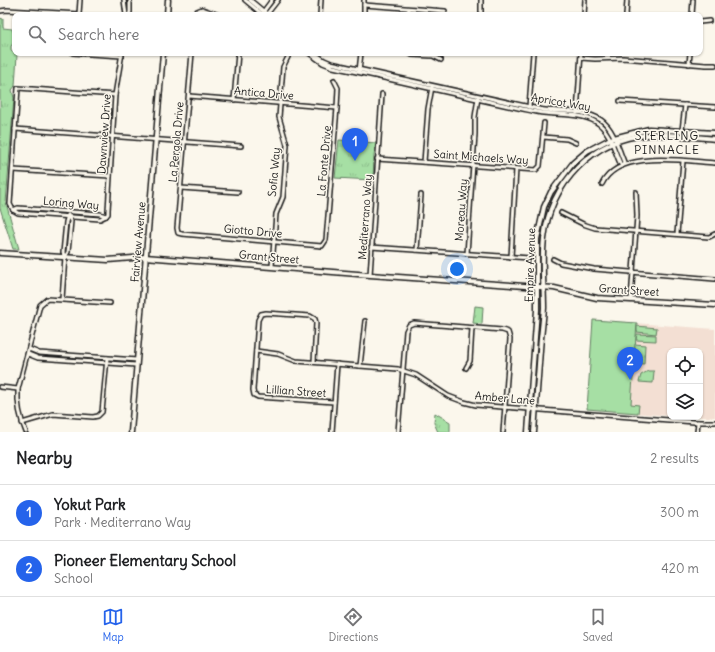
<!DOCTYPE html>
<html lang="en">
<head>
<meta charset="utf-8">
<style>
  :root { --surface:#fff; --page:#f6f6f6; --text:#202124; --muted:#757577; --line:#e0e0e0; --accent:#2563eb }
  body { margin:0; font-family:Delius,sans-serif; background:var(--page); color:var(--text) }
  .controls { position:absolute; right:12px; bottom:12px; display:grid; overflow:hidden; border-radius:8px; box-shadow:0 1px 3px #0004 }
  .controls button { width:36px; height:36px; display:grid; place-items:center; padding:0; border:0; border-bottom:1px solid var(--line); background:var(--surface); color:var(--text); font:20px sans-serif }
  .you { position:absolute; left:457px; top:269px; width:14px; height:14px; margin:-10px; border:3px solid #fff; border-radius:50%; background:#1a73e8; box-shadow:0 0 0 6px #1a73e833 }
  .badge { display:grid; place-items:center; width:26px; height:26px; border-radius:50%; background:var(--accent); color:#fff; font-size:13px; font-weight:700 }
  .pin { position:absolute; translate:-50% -33px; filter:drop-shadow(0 1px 2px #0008) }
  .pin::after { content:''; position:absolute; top:21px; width:14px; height:12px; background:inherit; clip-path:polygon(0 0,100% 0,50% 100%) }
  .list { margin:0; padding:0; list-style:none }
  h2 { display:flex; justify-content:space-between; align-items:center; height:52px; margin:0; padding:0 16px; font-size:17px }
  h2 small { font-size:13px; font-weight:400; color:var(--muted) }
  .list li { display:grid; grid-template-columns:26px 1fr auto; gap:12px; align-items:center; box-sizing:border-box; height:56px; padding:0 16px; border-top:1px solid var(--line) }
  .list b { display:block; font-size:15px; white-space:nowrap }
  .list p { margin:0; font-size:13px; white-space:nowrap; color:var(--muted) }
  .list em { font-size:13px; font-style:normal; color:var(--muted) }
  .icon { flex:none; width:22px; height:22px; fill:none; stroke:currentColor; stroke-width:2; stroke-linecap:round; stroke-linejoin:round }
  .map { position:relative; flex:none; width:715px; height:432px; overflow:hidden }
  .search { position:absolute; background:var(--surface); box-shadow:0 1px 3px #0004; left:12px; right:12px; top:12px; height:44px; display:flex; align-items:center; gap:10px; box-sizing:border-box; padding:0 14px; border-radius:8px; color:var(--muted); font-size:15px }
  .sheet { height:164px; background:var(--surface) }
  nav { display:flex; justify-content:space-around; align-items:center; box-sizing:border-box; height:56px; border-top:1px solid var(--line); background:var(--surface); font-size:11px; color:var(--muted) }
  nav a { display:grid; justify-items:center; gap:2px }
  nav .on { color:var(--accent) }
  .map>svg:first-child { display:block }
</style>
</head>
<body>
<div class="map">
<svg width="715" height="432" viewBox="0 0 715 432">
  <defs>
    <pattern id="park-tufts" width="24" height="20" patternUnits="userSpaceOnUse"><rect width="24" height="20" fill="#a6dfa4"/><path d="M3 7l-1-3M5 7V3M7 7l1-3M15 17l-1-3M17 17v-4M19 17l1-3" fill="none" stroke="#8ebf8d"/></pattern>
  </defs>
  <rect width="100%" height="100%" fill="#fbf7ec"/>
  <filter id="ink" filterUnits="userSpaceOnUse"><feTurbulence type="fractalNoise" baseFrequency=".025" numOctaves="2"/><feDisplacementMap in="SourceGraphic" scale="8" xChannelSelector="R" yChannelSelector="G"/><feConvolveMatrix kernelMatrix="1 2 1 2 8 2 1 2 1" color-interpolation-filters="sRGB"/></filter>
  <g filter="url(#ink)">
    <!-- built -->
    <polygon fill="#f3dfd3" points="593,320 715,329 715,417 687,417 700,417 700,351 670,351 670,416 587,409"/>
    <!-- grass -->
    <g fill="#a6dfa4" stroke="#617e60">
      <polygon points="593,320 637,323 631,404 639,405 638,413 587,409"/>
      <polygon points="637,326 657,328 656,334 637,332"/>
      <polygon points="637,334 656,335 656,341 636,340"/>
      <polygon points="648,371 654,371 653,383 639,382 641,375"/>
    </g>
    <!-- park -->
    <g fill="url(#park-tufts)" stroke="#617e60">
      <polygon points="0,18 3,19 3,28 12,29 15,37 15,41 11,46 11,51 17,55 15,86 12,90 14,98 6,203 19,249 13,249 0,208"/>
      <polygon points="339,140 376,143 374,155 373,180 335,178"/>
      <polygon points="475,306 483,307 482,324 473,323"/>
      <polygon points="635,344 645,345 644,364 634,363"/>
      <polygon points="435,413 450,422 450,432 438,432 434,423"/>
    </g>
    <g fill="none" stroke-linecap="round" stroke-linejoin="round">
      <defs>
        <g id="minor">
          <polyline points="124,0 126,15"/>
          <polyline points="245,0 263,15"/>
          <polyline points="250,0 268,15"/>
          <polyline points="364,5 445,11"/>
          <polyline points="0,11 7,10 79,14 80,0"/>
          <polyline points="263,12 272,0"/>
          <polyline points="267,14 278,0"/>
          <polyline points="129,15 130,12 130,0"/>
          <polyline points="196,15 197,11 202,9 219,15"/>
          <polyline points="320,15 321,0"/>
          <polyline points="364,15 364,0"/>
          <polyline points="408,15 409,9"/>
          <polyline points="481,15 481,0"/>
          <polyline points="584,15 585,0"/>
          <polyline points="626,15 627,0"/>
          <polyline points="692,15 693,0"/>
          <polyline points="700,22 709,21"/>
          <polyline points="73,53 122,56"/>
          <polyline points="192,53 177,228 178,233 182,234 322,246 326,240 337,108 338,88 334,80"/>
          <path d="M309,53L323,63L333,67C401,81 469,98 537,112C556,116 579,112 596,122C610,130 614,150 620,163L622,166L624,162C618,148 614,129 601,120C583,108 558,113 539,109C469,94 400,78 331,63L324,60L314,53"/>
          <polyline points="409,53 412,55 433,56 441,60"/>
          <polyline points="581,58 595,59 623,58 706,65 715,65"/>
          <polyline points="689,64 690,53"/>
          <polyline points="359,71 361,53"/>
          <polyline points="189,96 337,108"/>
          <polyline points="234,100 238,53"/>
          <polyline points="620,101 715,107"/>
          <polyline points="529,107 533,53"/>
          <polyline points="577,113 581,53"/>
          <polyline points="15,129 241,146"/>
          <polyline points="682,130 685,105"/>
          <polyline points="543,137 567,139 576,143"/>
          <polyline points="377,159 536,170 540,166 544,123"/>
          <polyline points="424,162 428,109 432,87"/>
          <polyline points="13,170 110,176"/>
          <path d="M602,184C619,149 684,161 715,163"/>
          <polyline points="181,188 238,192"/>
          <polyline points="13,210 10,204 18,88 115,95"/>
          <polyline points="13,210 18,213 100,219 106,216"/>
          <polyline points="13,210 18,208 100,214 106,216"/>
          <polyline points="561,213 583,224 595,228 709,237 715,234"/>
          <polyline points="106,216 108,214 108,210 115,95 122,53"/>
          <polyline points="677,234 683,161"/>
          <polyline points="371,247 530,258"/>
          <polyline points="417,250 421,195"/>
          <polyline points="467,254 475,134 475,117 478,98"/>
          <polyline points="65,257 68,252 71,221 68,216"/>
          <polyline points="511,257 516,169"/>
          <polyline points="553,259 561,263 594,269 715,279"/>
          <polyline points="272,266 276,214 283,197 287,145 279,117 283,67 288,57"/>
          <polyline points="370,275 382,94"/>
          <polyline points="62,299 65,257 63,253 66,222 68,215"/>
          <polyline points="631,299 637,216 636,192"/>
          <polyline points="29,349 39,353 137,360"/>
          <polyline points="256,351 278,354 296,361 398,369 416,375 448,396 464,402 476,405 694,422 715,422"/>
          <polyline points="28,354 38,358 53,359 136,365"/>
          <polyline points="314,362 316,323 315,319 310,316 266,313 261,314 258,320 253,390 254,395 258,397 334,402"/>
          <polyline points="360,366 365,321"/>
          <polyline points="466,368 470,361 472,328"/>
          <polyline points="0,387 18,389"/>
          <polyline points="22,423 53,414 93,417 98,416 102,412 107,358"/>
          <path d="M26,432C20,418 17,405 18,389L40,305L47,299L110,303"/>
          <polyline points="332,432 337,364"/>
          <polyline points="398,432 406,331 409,325 414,323 502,330 508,332 510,339 503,432"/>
          <polyline points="697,432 698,422"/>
        </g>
        <g id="tertiary">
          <polyline points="167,15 168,0"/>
          <polyline points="0,253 108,260 145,257 370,275 554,288 597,298 715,305"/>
          <polyline points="131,432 163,53"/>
          <polyline points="528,432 537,310 537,239 544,207 551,192 573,163 587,151 610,139 649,129 715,133"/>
          <path d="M534,432C536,405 538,378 540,350C541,336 543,322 544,308C544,285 541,262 544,239C550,184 593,138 648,135C669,134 694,137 715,139"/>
        </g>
      </defs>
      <!-- minor casing -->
      <use href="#minor" stroke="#1c1c1c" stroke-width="6"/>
      <!-- tertiary casing -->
      <use href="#tertiary" stroke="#1c1c1c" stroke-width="7"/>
      <!-- minor -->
      <use href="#minor" stroke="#fbf7ec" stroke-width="3"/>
      <!-- tertiary -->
      <use href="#tertiary" stroke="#fbf7ec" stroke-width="4"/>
    </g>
  </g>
  <g text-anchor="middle" stroke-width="3" stroke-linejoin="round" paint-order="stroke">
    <!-- street labels -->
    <g font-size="11" fill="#1c1c1c" stroke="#fbf7ec">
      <text transform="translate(264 93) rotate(5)" y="4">Antica Drive</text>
      <text transform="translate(561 102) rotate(10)" y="4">Apricot Way</text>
      <text transform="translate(104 134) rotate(-86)" y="4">Dawnview Drive</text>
      <text transform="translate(176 142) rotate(-85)" y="4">La Pergola Drive</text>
      <text transform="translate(481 157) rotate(4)" y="4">Saint Michaels Way</text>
      <text transform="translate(324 161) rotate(-85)" y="4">La Fonte Drive</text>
      <text transform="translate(274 172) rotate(-85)" y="4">Sofia Way</text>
      <text transform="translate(71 203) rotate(5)" y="4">Loring Way</text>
      <text transform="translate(461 210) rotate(-86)" y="4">Moreau Way</text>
      <text transform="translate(365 217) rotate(-86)" y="4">Mediterrano Way</text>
      <text transform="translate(253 231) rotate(5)" y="4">Giotto Drive</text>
      <text transform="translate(138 242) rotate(-85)" y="4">Fairview Avenue</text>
      <text transform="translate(269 257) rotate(5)" y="4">Grant Street</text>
      <text transform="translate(530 265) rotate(-88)" y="4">Empire Avenue</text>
      <text transform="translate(629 290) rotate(4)" y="4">Grant Street</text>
      <text transform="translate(296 391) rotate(4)" y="4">Lillian Street</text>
      <text transform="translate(505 398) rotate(5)" y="4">Amber Lane</text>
    </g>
    <!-- neighbourhood labels -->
    <g font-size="12" letter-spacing="1" fill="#1c1c1c" stroke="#fbf7ec">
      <text x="667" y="140">STERLING<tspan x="667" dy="14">PINNACLE</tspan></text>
    </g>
  </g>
</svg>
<div class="controls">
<button><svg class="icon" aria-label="locate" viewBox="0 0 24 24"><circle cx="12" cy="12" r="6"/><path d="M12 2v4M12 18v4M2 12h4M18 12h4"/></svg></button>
<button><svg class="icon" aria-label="layers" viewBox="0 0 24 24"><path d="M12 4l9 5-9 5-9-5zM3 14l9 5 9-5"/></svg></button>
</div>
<div class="you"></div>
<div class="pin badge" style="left:355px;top:161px">1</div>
<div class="pin badge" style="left:630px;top:380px">2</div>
<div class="search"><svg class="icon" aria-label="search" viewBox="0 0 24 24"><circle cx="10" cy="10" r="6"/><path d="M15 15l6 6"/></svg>Search here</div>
</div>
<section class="sheet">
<h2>Nearby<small>2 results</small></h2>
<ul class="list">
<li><span class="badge">1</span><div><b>Yokut Park</b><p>Park · Mediterrano Way</p></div><em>300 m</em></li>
<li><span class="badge">2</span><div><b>Pioneer Elementary School</b><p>School</p></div><em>420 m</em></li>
</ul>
</section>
<nav>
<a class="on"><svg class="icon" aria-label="map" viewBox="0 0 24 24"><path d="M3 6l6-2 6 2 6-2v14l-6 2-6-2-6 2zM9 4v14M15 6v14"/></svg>Map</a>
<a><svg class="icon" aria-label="directions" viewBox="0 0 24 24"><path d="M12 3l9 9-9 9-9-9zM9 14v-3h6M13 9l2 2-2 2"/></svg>Directions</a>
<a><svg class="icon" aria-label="saved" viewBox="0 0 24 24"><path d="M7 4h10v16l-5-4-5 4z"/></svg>Saved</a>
</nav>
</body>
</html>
